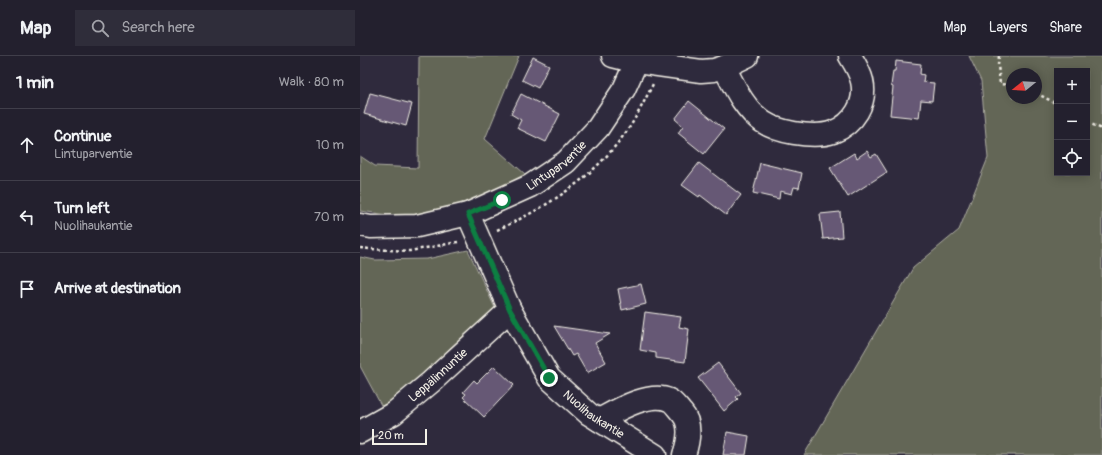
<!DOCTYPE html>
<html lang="en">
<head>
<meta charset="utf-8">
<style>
  :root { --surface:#23202e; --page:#2f2d3a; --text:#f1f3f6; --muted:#a3a3aa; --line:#403e4a }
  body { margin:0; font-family:Pangolin,sans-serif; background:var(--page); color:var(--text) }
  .controls { position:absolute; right:12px; top:12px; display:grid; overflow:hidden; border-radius:0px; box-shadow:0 2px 10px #0003 }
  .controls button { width:36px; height:36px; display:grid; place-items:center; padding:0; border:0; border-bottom:1px solid var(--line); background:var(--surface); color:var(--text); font:20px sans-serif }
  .compass { position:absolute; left:646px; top:12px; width:36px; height:36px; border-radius:50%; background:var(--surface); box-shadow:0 2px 10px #0003; rotate:252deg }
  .scale { position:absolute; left:12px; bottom:10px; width:55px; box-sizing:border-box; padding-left:4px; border:2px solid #f4f1e8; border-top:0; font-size:11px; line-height:14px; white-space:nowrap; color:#f4f1e8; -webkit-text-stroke:3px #2f2a3d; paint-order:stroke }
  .stop { position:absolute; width:12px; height:12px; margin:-9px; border:3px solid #0b8043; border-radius:50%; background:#fff }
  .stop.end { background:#0b8043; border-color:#fff; box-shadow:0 1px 4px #0008 }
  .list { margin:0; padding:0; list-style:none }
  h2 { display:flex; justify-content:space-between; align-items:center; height:52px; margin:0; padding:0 16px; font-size:17px }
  h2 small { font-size:13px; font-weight:400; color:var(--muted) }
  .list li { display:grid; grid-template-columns:26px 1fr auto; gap:12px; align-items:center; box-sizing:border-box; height:72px; padding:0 16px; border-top:1px solid var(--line) }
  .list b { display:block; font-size:15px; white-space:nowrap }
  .list p { margin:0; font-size:13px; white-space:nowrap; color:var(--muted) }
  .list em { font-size:13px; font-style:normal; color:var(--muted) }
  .icon { flex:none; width:22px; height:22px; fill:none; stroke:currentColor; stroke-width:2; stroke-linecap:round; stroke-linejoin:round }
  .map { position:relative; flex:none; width:742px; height:399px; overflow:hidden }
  header { display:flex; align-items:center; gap:24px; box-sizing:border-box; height:56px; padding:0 20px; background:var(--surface); border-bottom:1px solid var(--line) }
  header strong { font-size:19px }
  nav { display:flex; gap:22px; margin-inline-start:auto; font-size:14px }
  .search { width:280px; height:36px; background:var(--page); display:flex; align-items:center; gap:10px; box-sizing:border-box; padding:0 14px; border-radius:0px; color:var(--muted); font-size:15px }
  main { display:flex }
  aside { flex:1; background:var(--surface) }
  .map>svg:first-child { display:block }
</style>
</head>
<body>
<header>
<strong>Map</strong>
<div class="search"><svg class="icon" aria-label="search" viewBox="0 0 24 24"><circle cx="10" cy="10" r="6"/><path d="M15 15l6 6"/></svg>Search here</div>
<nav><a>Map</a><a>Layers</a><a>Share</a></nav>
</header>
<main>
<aside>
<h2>1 min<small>Walk · 80 m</small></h2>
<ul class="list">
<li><svg class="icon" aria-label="ahead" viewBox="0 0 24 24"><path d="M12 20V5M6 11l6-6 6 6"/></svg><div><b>Continue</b><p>Lintuparventie</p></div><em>10 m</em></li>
<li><svg class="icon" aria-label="left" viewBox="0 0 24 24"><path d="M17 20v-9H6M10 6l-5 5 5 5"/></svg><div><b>Turn left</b><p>Nuolihaukantie</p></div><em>70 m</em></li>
<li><svg class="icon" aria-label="arrive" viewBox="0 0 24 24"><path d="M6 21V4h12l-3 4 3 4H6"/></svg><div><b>Arrive at destination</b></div></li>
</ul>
</aside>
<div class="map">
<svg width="742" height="399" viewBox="0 0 742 399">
  <rect width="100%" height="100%" fill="#2f2a3d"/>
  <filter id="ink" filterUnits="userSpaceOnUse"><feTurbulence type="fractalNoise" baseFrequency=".025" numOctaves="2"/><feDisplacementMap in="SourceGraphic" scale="8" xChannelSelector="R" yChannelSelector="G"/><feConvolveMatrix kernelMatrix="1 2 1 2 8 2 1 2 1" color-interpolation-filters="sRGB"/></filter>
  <g filter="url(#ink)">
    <!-- green -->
    <g fill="#646657" stroke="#acaca0" fill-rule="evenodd">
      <polygon points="59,0 159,0 125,83 165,118 111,147 44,161 0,155 0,100 15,110 58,112"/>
      <path d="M609,0H742V399H444L553,212L599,174L628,102L621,25ZM697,15H727V117H697ZM652,18H676V42H652Z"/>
      <polygon points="108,194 135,252 90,292 52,332 22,351 0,310 0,201 15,204 67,203"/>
    </g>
    <!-- building -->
    <g fill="#665874" stroke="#f4f1e8">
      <polygon points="173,1 189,9 178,32 162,24"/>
      <polygon points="536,5 561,8 560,18 564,19 563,26 574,27 572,45 561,44 559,62 530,59 533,31 531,30 533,15 535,15"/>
      <polygon points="10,37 52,48 46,70 4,58"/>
      <polygon points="161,38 200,58 186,86 157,72 161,64 151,58"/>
      <polygon points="329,45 364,73 344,98 318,77 323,70 315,63"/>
      <polygon points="507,95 511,101 516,98 527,116 488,141 470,112 494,97 497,102"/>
      <polygon points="339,107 381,139 366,159 340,139 339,141 322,129"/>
      <polygon points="400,107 442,117 439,132 434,131 432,138 420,135 419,143 393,137"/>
      <polygon points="480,156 482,181 463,183 460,158"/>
      <polygon points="281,228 286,248 262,254 258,233"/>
      <polygon points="285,256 321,261 319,271 329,273 325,306 296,302 296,297 280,294"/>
      <polygon points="194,270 250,278 235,287 246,306 227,317 216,298 212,300"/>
      <polygon points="358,307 381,337 376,341 378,343 364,355 338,322"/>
      <polygon points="134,310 154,329 124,361 103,341 106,338 103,336 114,324 117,327"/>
      <polygon points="367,376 389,380 386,399 363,399"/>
    </g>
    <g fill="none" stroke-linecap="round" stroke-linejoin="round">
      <defs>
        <g id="minor">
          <polyline points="253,0 277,6 341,15 354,14 364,11 387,0"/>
          <path d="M364,11C374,30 384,53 403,66C412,72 423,75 434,77C446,79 462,80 473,76C494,68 507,47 502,25C500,16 495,8 490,0"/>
          <path id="s1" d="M108,158L150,254L189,322L229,358L295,399"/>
          <path id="s2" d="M0,169L11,171L57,170L108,158L170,130L206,106L238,72L264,33L279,0"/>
          <path d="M239,364C256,355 289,335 309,344C314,346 318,353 322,357C332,368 328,387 324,399"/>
          <path id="s3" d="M0,376L34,357L71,326L150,254"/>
        </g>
      </defs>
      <!-- minor casing -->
      <use href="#minor" stroke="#f4f1e8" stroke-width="25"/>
      <!-- path -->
      <g stroke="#f4f1e8" stroke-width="2.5" stroke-dasharray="3 3" stroke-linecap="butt">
        <polyline points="639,0 638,9 640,28 652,29"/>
        <polyline points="676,37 697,48"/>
        <polyline points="727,66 742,73"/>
        <path d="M137,174C185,152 228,126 260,84C264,79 268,74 271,69C279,56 286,42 293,28"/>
        <polyline points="0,192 10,193 50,195 98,186"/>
      </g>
      <!-- minor -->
      <use href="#minor" stroke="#2f2a3d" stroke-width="22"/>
    </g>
  </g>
  <g fill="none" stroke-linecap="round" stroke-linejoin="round" filter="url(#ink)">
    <!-- route -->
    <polyline stroke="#0b8043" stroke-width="5" points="142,144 108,158 150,254 189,322"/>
  </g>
  <g text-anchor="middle" stroke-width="3" stroke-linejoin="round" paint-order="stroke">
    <!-- street labels -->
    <g font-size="12" fill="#f4f1e8" stroke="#2f2a3d">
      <text dy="4" stroke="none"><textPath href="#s2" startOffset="211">Lintuparventie</textPath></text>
      <text dy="4" stroke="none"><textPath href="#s3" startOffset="97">Leppälinnuntie</textPath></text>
      <text dy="4" stroke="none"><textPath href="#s1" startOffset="241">Nuolihaukantie</textPath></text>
    </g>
  </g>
</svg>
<div class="controls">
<button>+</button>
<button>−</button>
<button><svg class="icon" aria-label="locate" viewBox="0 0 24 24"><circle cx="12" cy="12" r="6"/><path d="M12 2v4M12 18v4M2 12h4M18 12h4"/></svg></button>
</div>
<svg class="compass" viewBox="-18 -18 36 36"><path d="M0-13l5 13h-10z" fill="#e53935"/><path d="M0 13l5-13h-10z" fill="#a3a3aa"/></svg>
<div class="scale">20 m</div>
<div class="stop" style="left:142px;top:144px"></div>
<div class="stop end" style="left:189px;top:322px"></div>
</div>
</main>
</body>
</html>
